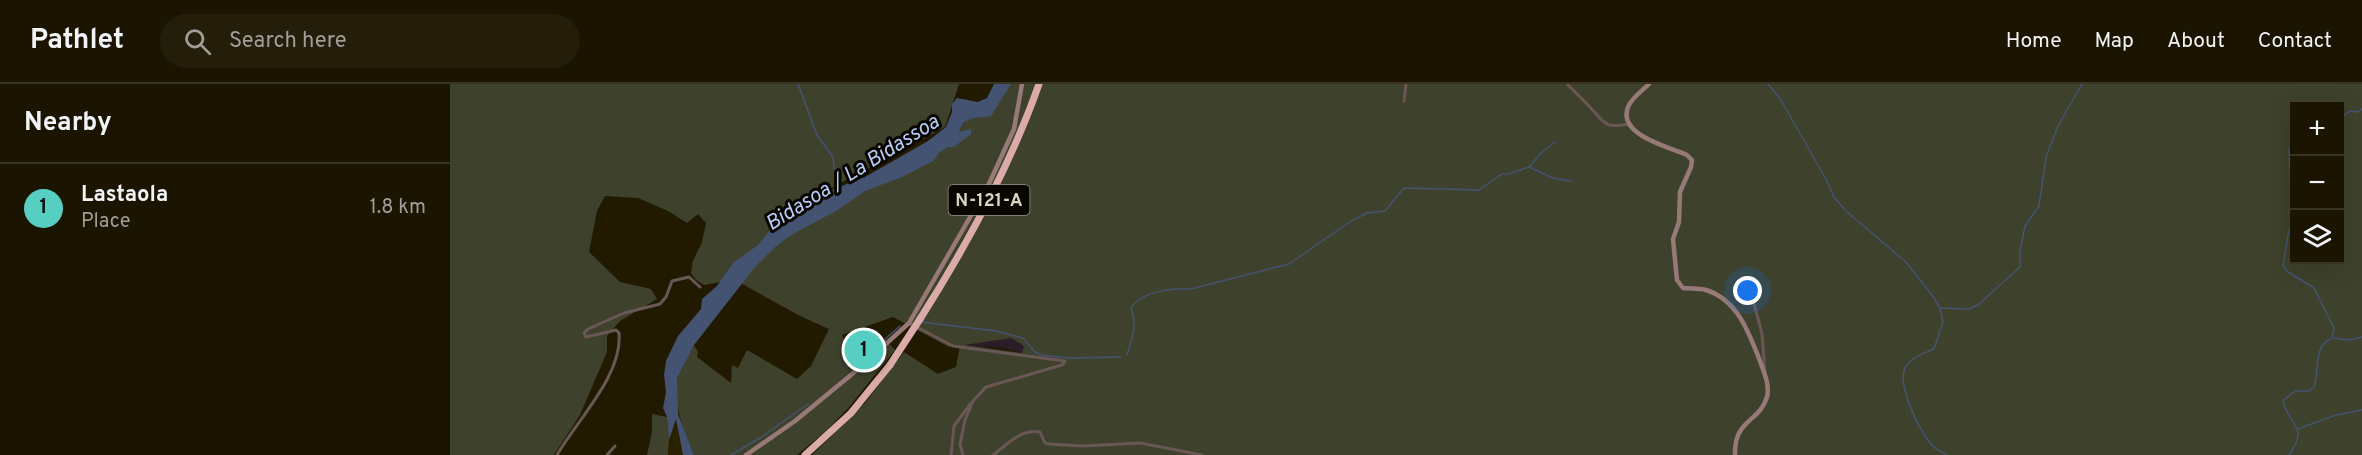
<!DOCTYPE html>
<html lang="en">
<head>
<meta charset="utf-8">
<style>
  :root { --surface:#1a1400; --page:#231d0a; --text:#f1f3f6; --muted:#9f9e99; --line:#383322; --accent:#57cec2 }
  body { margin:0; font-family:Overpass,sans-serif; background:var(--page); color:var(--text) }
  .controls { position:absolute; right:18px; top:18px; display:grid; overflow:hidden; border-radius:0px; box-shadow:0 6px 24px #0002 }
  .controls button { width:54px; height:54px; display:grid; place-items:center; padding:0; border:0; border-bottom:2px solid var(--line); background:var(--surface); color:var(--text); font:30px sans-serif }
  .you { position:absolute; left:1298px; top:207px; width:21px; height:21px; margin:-15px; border:4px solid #fff; border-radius:50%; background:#1a73e8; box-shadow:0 0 0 9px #1a73e833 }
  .badge { display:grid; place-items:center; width:39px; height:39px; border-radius:50%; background:var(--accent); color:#111; font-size:20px; font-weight:700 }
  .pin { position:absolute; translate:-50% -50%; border:3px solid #fff; box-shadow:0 2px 6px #0006 }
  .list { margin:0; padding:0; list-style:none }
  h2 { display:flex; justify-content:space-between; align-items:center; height:78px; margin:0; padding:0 24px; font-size:26px }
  h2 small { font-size:20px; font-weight:400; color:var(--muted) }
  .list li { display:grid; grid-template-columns:39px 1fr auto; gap:18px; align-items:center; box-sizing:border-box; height:90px; padding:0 24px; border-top:2px solid var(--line) }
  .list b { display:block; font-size:22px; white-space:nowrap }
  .list p { margin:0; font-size:20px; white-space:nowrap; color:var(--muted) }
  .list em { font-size:20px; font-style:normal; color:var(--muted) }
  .icon { flex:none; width:33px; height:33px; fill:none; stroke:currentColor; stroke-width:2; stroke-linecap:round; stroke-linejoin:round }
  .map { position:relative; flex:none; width:1912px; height:371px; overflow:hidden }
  header { display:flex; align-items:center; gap:36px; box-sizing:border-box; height:84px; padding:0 30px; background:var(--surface); border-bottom:2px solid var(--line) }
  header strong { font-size:28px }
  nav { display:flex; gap:33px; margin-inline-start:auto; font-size:21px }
  .search { width:420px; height:54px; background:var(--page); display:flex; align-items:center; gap:15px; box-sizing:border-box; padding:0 21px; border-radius:33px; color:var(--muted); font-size:22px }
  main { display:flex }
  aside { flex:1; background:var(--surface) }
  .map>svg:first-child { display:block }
</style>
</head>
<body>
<header>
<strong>Pathlet</strong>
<div class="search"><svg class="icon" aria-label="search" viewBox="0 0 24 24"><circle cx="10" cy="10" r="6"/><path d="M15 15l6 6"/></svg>Search here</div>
<nav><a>Home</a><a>Map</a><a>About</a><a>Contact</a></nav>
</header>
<main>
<aside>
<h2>Nearby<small></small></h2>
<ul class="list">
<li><span class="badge">1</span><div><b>Lastaola</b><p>Place</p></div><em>1.8 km</em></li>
</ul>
</aside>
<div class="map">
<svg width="1912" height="371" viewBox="0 0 1912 371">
  <rect width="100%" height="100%" fill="#221a00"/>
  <!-- industrial -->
  <polygon fill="#2c1c27" points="552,254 561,254 574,262 572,269 550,263 511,262"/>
  <!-- green -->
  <g fill="#3e422c" fill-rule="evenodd">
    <polygon points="0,0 509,0 495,43 342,125 312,160 271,198 254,201 246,196 241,189 243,177 252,158 256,139 248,130 237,139 218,127 188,114 155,112 147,127 139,168 170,198 201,205 207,215 170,237 157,252 157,268 130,331 104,371 0,371"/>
    <path d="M552,0H1912V371H362L415,319L454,268L488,290L506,283L510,262L499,263L443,233L392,251L400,265L414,276L436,256L445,266L399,323L377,346L347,371H244C235,348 220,316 228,291C232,280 238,271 244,261L248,268L247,273L281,299L282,281L288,284L297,266L347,295L361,282L379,245L350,232L287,197L303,172L520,34L541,23ZM1844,22H1890V176H1844ZM561,254L574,262L572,269L515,261Z"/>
    <polygon points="202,330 217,333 219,356 218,371 197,371 202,348"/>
  </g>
  <!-- sand -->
  <polygon fill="#2a2101" points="224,335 226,335 233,371 218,371"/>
  <!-- water -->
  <path fill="#445372" d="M544,0H561L541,32C527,35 514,30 509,48L521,45V50L504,63H498L490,68L483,77L452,93L415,107L388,126L341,151L324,164L305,183L244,261L227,294L228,330L244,371H233L226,335L219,356L217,333L213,324L216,308L214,291L216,277L228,252L251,225L252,215L267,202L283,179L308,161L334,129L353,117L359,120L389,103L415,93L478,57L496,43L502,28V20L507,14L528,18L537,14Z"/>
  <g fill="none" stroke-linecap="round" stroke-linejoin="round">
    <!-- stream -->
    <g stroke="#445372" stroke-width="1.5">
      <polyline points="348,0 367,51 383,73 386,100 383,107"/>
      <path d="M1318,0L1331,16L1377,97L1384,113L1396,127L1456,178L1482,211L1490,224L1493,238L1484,265C1475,269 1462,273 1456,282C1445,299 1471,352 1485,364C1489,367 1493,368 1497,371"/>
      <polyline points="1890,34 1900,27 1908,28 1912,25"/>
      <polyline points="1080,82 1090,70 1105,58"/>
      <polyline points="1490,224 1519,225 1528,221 1570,183 1570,167 1575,142 1589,122 1596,73 1608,42 1632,0"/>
      <polyline points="471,238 546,247 573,254 585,268 591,271 619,274 671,273"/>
      <polyline points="1884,254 1899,256 1912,253"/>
      <polyline points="434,256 450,242"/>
      <path d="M677,271C683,250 687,244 681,223C694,207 721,204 741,205L839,180L901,137L917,129L935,127L954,104L1029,106L1052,90H1059L1079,83L1103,94L1121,97"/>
      <polyline points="1848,345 1886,331 1912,326"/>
      <polyline points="281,371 310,354 358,320"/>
      <path d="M1839,371C1860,342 1838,341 1833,317L1845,307H1859L1864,303C1870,286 1862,263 1882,254L1884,244L1864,204L1838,188L1833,182L1838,151L1843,135L1839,65L1844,61"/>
    </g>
    <!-- river -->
    <polyline stroke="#445372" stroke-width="6" points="516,34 534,21"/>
    <!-- street -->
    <g stroke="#695755" stroke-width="3">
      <path d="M1117,0C1124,7 1131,14 1138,21C1155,38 1152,45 1179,40"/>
      <polyline points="954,17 956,0"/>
      <polyline points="1299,200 1312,250 1315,289"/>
      <polyline points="459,239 503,262 615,277 612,281 536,303 523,317 515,336 510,360 513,371"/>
      <path d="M107,371C127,336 173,291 169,249L166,246L136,253L134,249L138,245L174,229L210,220L216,213L222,197L239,193L250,203"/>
      <polyline points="157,371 165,362"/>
      <polyline points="501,371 504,342 521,319"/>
      <path d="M543,371C557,361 571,344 590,348L595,359L599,360L633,362L690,359L752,371"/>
    </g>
    <!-- secondary -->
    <g stroke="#977977" stroke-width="4.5">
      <path d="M1199,0C1193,6 1183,13 1179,21C1164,50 1219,63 1237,71L1242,76L1241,83L1230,108L1229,138L1223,155L1227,196L1233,204C1240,205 1249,204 1256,206C1288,216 1299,249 1310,277C1314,289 1320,300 1317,313C1309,339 1284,335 1285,371"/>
      <polyline points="296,371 345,337 407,286 459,239 538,102 564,45 572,0"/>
    </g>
    <!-- highway -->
    <g stroke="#daaba8" stroke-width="7">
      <path d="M470,235C517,161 560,83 589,0"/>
      <polyline points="355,371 401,329 440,281"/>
    </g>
    <!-- highway-bridge -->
    <polyline stroke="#daaba8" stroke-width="7" points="440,281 470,235"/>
  </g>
  <g text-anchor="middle" stroke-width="6" stroke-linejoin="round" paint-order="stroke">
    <!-- shield labels -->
    <rect fill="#090600" stroke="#9a9688" stroke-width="1.5" x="498.5" y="101" width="81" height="30" rx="4.5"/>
    <g font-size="18" font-weight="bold" fill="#d8d4c2">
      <text x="539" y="122">N-121-A</text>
    </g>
    <!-- water labels -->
    <g font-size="21" font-style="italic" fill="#b7cdfa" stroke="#090600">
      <text transform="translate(402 88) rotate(-32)" y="7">Bidasoa / La Bidassoa</text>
    </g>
  </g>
</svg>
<div class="controls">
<button>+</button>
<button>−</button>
<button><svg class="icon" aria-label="layers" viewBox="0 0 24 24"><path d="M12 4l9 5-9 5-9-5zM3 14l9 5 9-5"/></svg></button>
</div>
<div class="you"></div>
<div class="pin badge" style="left:414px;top:266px">1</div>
</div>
</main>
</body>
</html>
